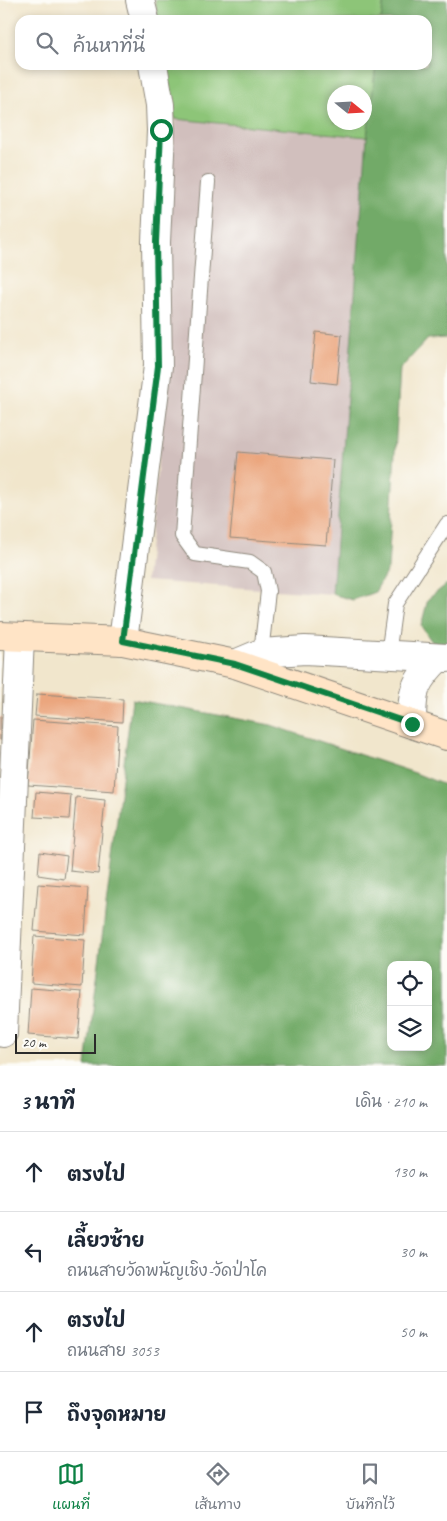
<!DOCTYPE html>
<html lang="th">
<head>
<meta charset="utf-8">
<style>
  :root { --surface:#fff; --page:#f2f2f3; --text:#1f2937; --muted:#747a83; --line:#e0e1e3; --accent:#0b8043 }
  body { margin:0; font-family:Caveat,"Playpen Sans Thai",sans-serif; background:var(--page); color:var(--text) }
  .controls { position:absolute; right:15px; bottom:15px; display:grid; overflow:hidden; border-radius:10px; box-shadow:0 2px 8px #0003 }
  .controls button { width:45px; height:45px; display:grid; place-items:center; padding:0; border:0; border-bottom:1px solid var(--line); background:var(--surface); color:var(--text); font:25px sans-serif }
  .compass { position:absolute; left:327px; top:85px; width:45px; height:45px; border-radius:50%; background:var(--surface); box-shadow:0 2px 8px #0003; rotate:108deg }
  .scale { position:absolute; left:15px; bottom:12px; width:81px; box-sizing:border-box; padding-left:5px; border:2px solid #2b2b2b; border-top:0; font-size:14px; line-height:18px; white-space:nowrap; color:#2b2b2b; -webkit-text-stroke:4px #fdfcf7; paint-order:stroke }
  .stop { position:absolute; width:15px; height:15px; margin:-11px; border:4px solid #0b8043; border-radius:50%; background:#fff }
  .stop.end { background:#0b8043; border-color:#fff; box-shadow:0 1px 5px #0008 }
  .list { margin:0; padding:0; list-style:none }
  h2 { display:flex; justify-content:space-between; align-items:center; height:65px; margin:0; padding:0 20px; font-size:21px }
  h2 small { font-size:16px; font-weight:400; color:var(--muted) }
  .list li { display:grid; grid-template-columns:32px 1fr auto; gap:15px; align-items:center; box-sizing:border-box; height:80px; padding:0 20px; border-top:1px solid var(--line) }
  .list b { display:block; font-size:19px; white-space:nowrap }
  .list p { margin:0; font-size:16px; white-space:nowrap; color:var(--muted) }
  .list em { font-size:16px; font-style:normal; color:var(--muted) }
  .icon { flex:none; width:28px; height:28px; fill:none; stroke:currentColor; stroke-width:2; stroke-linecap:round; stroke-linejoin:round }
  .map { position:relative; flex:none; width:447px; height:1066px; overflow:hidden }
  .search { position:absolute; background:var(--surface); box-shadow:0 2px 8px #0003; left:15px; right:15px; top:15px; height:55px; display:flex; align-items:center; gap:12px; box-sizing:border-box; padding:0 18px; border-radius:15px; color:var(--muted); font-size:19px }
  .sheet { height:385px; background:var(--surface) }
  nav { display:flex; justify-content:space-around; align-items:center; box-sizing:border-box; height:70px; border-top:1px solid var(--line); background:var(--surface); font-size:14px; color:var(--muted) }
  nav a { display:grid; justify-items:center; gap:2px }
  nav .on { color:var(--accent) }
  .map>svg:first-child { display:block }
</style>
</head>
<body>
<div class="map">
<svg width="447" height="1066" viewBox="0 0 447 1066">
  <rect width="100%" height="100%" fill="#fdfcf7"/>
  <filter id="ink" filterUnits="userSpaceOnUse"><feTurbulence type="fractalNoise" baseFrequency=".02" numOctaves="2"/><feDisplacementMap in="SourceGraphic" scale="10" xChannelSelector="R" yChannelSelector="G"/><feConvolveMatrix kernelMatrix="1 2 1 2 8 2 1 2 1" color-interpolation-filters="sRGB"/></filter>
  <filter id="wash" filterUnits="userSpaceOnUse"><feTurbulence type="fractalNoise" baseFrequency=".0096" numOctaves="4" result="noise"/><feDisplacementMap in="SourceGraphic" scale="20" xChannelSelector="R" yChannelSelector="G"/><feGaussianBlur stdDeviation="1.12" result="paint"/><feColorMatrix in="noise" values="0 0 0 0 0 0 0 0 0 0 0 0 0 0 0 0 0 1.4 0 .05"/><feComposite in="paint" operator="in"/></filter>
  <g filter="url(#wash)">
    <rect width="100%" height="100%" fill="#f1e6cc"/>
    <!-- industrial -->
    <polygon fill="#d1bfbd" points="175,119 367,137 332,594 146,581 168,363 166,237"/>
    <!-- green -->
    <g fill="#8dc578" stroke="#5c7852" fill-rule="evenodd">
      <polygon points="155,0 384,0 381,20 158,20"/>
      <path d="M166,65H376L367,137L175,119ZM334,92H364V122H334Z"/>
    </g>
    <!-- forest -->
    <g fill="#72aa68" stroke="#4e6a4a" fill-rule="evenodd">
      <polygon points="384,0 447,0 447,338 428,339 400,369 388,569 375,592 353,600 332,594 367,137 376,65 427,65 427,20 381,20"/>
      <polygon points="447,584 447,643 432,642 421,626 428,599"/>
      <path d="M132,699L271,725L415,773L447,786V1066H86ZM391,965H428V1047H391Z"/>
    </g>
    <g id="blocks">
      <!-- building -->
      <g fill="#eba67e">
        <polygon points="316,332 342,335 337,384 311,381"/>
        <polygon points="238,452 333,460 326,545 230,538"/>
        <polygon points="37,694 123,699 122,722 35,716"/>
        <polygon points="0,717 3,717 1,740 0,740"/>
        <polygon points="33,720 118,726 114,791 28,785"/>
        <polygon points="36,792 71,795 69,819 34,817"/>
        <polygon points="76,797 105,800 98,874 70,871"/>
        <polygon points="40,852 67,856 64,879 38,875"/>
        <polygon points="38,884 88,888 85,935 34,931"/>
        <polygon points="34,936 85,940 82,987 31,983"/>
        <polygon points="31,988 82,992 78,1039 28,1035"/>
      </g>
    </g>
  </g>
  <g filter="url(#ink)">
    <use href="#blocks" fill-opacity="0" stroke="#8e887c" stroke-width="1"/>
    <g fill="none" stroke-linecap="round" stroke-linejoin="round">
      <defs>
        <g id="lane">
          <polyline points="208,182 182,536 195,554 250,562 264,572 268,591 261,653"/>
          <polyline points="388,655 395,604 447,524"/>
        </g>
        <g id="street">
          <polyline points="140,0 145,20"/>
          <polyline points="123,641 158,366 156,242 161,131 160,105 153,65"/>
          <polyline points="235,664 261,653 305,650 447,658"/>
          <path d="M412,724C412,690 414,682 438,658"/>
          <polyline points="3,1033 20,637"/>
        </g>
        <polyline id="secondary" points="0,636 123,641 235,664 447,736"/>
      </defs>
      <!-- lane casing -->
      <use href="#lane" stroke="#8e887c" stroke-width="16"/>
      <!-- street casing -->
      <use href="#street" stroke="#8e887c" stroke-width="30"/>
      <!-- secondary casing -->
      <use href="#secondary" stroke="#8e887c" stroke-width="30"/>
      <!-- lane -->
      <use href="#lane" stroke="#fff" stroke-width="14"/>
      <!-- street -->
      <use href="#street" stroke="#fff" stroke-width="28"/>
      <!-- secondary -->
      <use href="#secondary" stroke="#ffe4c6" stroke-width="28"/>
    </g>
  </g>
  <g fill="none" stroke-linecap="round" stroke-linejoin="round" filter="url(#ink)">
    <!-- route -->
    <polyline stroke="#0b8043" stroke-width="6" points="161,130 156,242 158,366 123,641 235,664 412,724"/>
  </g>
</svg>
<div class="controls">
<button><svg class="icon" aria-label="locate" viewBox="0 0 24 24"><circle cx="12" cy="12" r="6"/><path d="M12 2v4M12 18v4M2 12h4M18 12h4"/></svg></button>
<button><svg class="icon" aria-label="layers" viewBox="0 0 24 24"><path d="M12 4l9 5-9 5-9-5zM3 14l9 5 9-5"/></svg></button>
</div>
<svg class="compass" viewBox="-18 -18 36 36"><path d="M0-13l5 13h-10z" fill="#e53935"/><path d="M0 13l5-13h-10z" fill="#747a83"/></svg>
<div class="scale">20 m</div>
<div class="stop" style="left:161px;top:130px"></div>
<div class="stop end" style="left:412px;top:724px"></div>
<div class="search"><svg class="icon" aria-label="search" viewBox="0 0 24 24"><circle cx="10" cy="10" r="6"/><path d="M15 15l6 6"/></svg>ค้นหาที่นี่</div>
</div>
<section class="sheet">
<h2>3 นาที<small>เดิน · 210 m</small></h2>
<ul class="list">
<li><svg class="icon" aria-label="ahead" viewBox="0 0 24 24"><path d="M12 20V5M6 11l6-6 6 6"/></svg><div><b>ตรงไป</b></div><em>130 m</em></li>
<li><svg class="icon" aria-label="left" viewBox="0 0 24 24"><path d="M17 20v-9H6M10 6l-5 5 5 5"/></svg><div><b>เลี้ยวซ้าย</b><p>ถนนสายวัดพนัญเชิง-วัดป่าโค</p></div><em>30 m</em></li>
<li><svg class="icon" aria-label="ahead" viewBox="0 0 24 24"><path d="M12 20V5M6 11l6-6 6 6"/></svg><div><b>ตรงไป</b><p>ถนนสาย 3053</p></div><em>50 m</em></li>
<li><svg class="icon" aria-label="arrive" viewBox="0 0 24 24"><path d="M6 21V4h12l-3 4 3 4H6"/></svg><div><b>ถึงจุดหมาย</b></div></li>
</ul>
</section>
<nav>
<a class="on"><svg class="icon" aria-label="map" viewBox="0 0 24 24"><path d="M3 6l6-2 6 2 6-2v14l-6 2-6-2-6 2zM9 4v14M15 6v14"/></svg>แผนที่</a>
<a><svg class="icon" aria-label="directions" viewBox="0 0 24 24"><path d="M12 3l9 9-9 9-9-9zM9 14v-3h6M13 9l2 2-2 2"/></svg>เส้นทาง</a>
<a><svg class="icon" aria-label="saved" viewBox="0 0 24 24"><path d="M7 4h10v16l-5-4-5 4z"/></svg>บันทึกไว้</a>
</nav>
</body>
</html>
